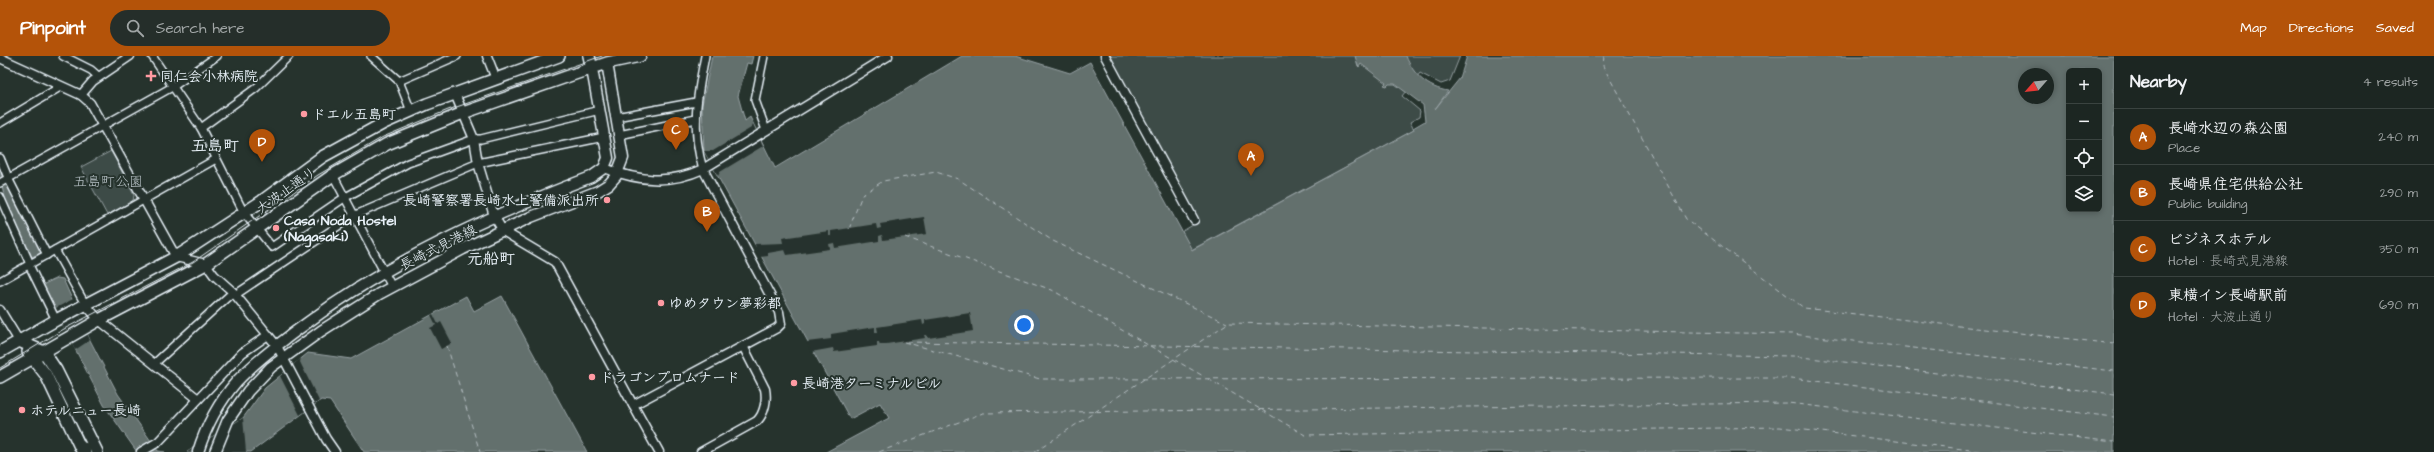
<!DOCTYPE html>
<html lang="en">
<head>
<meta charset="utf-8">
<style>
  :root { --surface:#1c2622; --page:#252e2a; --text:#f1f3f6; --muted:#a0a5a5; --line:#3a4340; --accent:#b45309 }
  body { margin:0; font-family:"Architects Daughter","Klee One",sans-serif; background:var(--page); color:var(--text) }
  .controls { position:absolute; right:12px; top:12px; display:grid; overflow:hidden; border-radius:6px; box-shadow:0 2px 6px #0003 }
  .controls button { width:36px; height:36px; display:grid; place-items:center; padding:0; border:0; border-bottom:1px solid var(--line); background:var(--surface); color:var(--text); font:20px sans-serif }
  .compass { position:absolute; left:2018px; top:12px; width:36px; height:36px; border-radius:50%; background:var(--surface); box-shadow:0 2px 6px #0003; rotate:242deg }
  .you { position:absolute; left:1024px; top:269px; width:14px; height:14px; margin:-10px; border:3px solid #fff; border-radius:50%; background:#1a73e8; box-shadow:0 0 0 6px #1a73e833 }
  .badge { display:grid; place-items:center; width:26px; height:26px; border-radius:50%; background:var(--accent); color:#fff; font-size:13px; font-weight:700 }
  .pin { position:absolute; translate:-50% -33px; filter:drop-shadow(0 1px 2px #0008) }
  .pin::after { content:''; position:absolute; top:21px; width:14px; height:12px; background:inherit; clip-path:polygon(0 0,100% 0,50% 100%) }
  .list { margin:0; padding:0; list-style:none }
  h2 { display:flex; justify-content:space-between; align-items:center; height:52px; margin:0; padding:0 16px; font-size:17px }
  h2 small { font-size:13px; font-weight:400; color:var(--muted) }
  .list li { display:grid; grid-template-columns:26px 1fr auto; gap:12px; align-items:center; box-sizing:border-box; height:56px; padding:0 16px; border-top:1px solid var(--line) }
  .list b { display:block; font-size:15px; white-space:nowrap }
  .list p { margin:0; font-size:13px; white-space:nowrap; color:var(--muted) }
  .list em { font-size:13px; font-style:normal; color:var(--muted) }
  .icon { flex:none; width:22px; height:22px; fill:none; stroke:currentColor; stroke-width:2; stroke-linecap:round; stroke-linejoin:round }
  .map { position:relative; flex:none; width:2114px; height:396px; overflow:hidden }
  header { display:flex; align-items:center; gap:24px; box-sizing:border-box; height:56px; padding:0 20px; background:var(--accent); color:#fff }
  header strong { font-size:19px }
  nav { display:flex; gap:22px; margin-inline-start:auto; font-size:14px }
  .search { width:280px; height:36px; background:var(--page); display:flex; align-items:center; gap:10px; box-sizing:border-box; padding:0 14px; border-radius:22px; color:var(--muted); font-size:15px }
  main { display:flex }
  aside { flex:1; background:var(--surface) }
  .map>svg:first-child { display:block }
</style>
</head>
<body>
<header>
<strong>Pinpoint</strong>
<div class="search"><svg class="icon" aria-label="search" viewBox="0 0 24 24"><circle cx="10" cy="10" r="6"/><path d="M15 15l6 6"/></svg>Search here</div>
<nav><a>Map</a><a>Directions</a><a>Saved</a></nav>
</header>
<main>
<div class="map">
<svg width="2114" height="396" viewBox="0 0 2114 396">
  <rect width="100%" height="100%" fill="#26332d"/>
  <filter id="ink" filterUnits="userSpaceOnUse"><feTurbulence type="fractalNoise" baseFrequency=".025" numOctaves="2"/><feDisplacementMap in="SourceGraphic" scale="8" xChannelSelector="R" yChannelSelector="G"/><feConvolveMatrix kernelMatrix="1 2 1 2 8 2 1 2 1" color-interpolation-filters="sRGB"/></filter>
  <g filter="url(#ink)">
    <!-- green -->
    <g fill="#3e4b47" stroke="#939ea0">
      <polygon points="1107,0 1460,0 1450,25 1441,28 1420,17 1402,40 1420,55 1419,61 1410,66 1414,74 1191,194 1181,176 1198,166"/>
      <polygon points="111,95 134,139 133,145 107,159 81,111"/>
    </g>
    <!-- water -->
    <g fill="#636f6d" stroke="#98a3a5" fill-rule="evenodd">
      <path d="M712,0H753L751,8L747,7L738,40L745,65L750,61L775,112L962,0H1015L1070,17L1090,6L1192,194L1414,74L1413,72L1425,65L1423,49L1395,28H1389L1387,30L1384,29L1386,27L1361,8L1359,11L1358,10L1355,0H1406C1413,19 1428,32 1448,35L1435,53L1460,22L1467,0H2114V396H826L889,362L880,347L850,363L704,95L702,49ZM2069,15H2099V153H2069ZM2024,18H2048V42H2024Z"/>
      <path d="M0,109L42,196L32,201C17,171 0,144 0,109Z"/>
      <polygon points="57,222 63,223 90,284 118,338 158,395 165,396 137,396 104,349 42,229"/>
      <polygon points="466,240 474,255 502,240 587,396 364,396 330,345 321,344 251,396 187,396 243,362 265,332 308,297 351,303"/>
    </g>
    <!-- pier -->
    <g fill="#26332d">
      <polygon points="753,68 763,90 720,116 718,120 704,95 713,95 751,72"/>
      <polygon points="924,161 927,178 883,184 882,179 879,180 879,185 835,192 834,187 829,188 830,193 787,199 785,194 768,197 768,200 760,201 756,194 755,188 783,187 782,182 829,175 829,180 831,180 831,175 876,168 877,173 881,172 880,168"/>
      <polygon points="73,243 90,284 75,294 54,253"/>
      <polygon points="970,257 973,275 928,282 927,279 924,279 925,282 880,289 879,286 877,286 877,290 834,296 833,292 811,296 807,286 831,283 831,278 875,271 875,276 878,276 877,271 922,264 923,269 925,268 925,264"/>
      <polygon points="433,258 438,268 441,266 452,287 441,293 430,272 436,269 431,259"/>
      <polygon points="301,302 300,306 319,345 300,359 280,320"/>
      <polygon points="243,362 246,396 187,396"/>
    </g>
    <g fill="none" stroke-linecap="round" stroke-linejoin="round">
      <!-- ferry -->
      <g stroke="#b3bdc0" stroke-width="1" stroke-dasharray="5 4" stroke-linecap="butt">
        <polyline points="1604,0 1603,10 1686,163 1804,252 2114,288"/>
        <polyline points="849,173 862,139 883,125 936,116 958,123 1053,185 1227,267"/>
        <polyline points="905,181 1052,234 1148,289"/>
        <polyline points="904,286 1040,323 1791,322 2114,361"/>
        <polyline points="907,286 1793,300 2114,338"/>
        <polyline points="447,290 480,396"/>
        <polyline points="1150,290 1205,321"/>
        <polyline points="1208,323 1305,379 1780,371 1987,396"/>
        <polyline points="879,396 983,357 1788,347 2114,386"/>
        <polyline points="1035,396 1228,267 1792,278 2114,315"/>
      </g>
      <defs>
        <g id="minor">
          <polyline points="63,0 91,14 99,21"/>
          <polyline points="152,0 201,72 244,157 272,191 344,142 408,107 474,83 481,83 600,54"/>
          <polyline points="371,0 399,25 411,55"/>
          <polyline points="764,0 755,44 766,74"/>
          <polyline points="399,25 457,0"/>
          <polyline points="616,61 696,46"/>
          <polyline points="0,67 60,31"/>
          <polyline points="201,72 256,32 289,0"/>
          <polyline points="619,79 696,63"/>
          <polyline points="0,102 9,124 47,199"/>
          <path d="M703,113C691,73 697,40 705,0"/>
          <polyline points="333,119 392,231"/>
          <polyline points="0,127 174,30 217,0"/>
          <polyline points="0,141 30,208"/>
          <polyline points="55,194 85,248"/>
          <polyline points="29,209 56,264"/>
          <polyline points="0,225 216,103"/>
          <polyline points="235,239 353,160 478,107 604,81"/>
          <polyline points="155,307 233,236"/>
        </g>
        <g id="tertiary">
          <polyline points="487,0 496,23"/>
          <polyline points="1105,0 1194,164"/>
          <polyline points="0,2 81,39 90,47 176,201 206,208 214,219 233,236 277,290 326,383 335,396"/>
          <polyline points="455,38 474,83 478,107 494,160 503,175 555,206 633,349 777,272 781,268 779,256 703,113"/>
          <polyline points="81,39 93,25 130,0"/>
          <path d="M604,112C639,125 668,129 703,113L888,0"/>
          <polyline points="85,248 99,264 198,343"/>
          <polyline points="0,254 19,285"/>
          <polyline points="633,349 659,396"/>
          <polyline points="141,396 158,386 242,297 268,279"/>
          <path d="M701,396L757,365C765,357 767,343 765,333L743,290"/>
        </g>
        <g id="secondary">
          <path d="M198,396C206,370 219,346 237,325C258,303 282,285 307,267C393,203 491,159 591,121L604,112L608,102L592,13"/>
          <polyline points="215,396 228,364 248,335 271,311 321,275 379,238 463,193 531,161 598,135 609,128 616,120 623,102 607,7"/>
        </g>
        <g id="trunk">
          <polyline points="589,0 592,13"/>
          <polyline points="19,285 44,296 56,314 97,396"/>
          <polyline points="0,296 56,264 176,201 262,145 322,101 384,67 427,48 559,0"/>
          <polyline points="28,296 46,319 81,393 84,392 85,396"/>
          <polyline points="0,321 99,264 206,208 333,119 387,88 463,57 569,20 607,7 640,0"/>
        </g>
      </defs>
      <!-- minor casing -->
      <use href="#minor" stroke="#e8f1f8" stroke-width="10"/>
      <!-- tertiary casing -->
      <use href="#tertiary" stroke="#e8f1f8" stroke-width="11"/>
      <!-- secondary casing -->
      <use href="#secondary" stroke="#e8f1f8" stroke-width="13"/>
      <!-- trunk casing -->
      <use href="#trunk" stroke="#e8f1f8" stroke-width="14"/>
      <!-- minor -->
      <use href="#minor" stroke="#26332d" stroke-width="7"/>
      <!-- tertiary -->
      <use href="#tertiary" stroke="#26332d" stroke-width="8"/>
      <!-- secondary -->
      <use href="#secondary" stroke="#26332d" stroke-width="10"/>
      <!-- trunk -->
      <use href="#trunk" stroke="#26332d" stroke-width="11"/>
      <!-- tram -->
      <polyline stroke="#e8f1f8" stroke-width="1" points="0,312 64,273 193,206 318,119 383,81 448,54 602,0"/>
    </g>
  </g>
  <!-- markers -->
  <g fill="#ff9aa2" stroke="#26332d" stroke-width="1.5">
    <path d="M149 14h4v4h4v4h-4v4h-4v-4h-4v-4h4z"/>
    <circle cx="304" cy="58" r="4"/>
    <circle cx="607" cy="144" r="4"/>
    <circle cx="276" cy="172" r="4"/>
    <circle cx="661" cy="247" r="4"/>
    <circle cx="592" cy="321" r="4"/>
    <circle cx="794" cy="327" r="4"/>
    <circle cx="22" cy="354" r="4"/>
  </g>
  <g text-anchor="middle" stroke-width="4" stroke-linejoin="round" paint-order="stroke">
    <!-- poi labels -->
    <g font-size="14" font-weight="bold" fill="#e8f1f8" stroke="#26332d" text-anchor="start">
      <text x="160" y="25">同仁会小林病院</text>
      <text x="312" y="63">ドエル五島町</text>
      <text x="599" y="149" text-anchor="end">長崎警察署長崎水上警備派出所</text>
      <text x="284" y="169">Casa Noda Hostel<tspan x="284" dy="16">(Nagasaki)</tspan></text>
      <text x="669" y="252">ゆめタウン夢彩都</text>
      <text x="600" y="326">ドラゴンプロムナード</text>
      <text x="802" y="332">長崎港ターミナルビル</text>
      <text x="30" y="359">ホテルニュー長崎</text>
    </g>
    <!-- park labels -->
    <g font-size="14" fill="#b5bfc3" stroke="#26332d">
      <text x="108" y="130">五島町公園</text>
    </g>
    <!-- street labels -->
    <g font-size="14" fill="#e8f1f8" stroke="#26332d">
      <text transform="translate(286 134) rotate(-35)" y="5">大波止通り</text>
      <text transform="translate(438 191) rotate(-27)" y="5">長崎式見港線</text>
    </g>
    <!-- quarter labels -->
    <g font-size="16" font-weight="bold" fill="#e8f1f8" stroke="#26332d">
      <text x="215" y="95">五島町</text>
      <text x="491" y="208">元船町</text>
    </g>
  </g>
</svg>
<div class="controls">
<button>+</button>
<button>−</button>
<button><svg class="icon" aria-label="locate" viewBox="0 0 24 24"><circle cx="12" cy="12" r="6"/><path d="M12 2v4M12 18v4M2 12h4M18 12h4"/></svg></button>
<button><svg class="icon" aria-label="layers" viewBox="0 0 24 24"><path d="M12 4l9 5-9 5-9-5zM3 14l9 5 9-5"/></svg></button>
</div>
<svg class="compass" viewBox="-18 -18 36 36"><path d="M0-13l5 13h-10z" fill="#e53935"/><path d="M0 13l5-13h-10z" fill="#a0a5a5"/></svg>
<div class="you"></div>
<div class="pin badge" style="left:1251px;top:120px">A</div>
<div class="pin badge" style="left:707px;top:176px">B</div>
<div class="pin badge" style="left:676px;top:94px">C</div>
<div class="pin badge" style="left:262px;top:106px">D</div>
</div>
<aside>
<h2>Nearby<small>4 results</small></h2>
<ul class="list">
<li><span class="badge">A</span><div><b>長崎水辺の森公園</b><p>Place</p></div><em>240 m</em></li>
<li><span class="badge">B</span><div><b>長崎県住宅供給公社</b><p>Public building</p></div><em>290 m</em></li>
<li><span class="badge">C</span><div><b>ビジネスホテル</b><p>Hotel · 長崎式見港線</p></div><em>350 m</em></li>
<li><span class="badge">D</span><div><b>東横イン長崎駅前</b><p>Hotel · 大波止通り</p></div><em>690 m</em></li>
</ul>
</aside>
</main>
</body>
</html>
